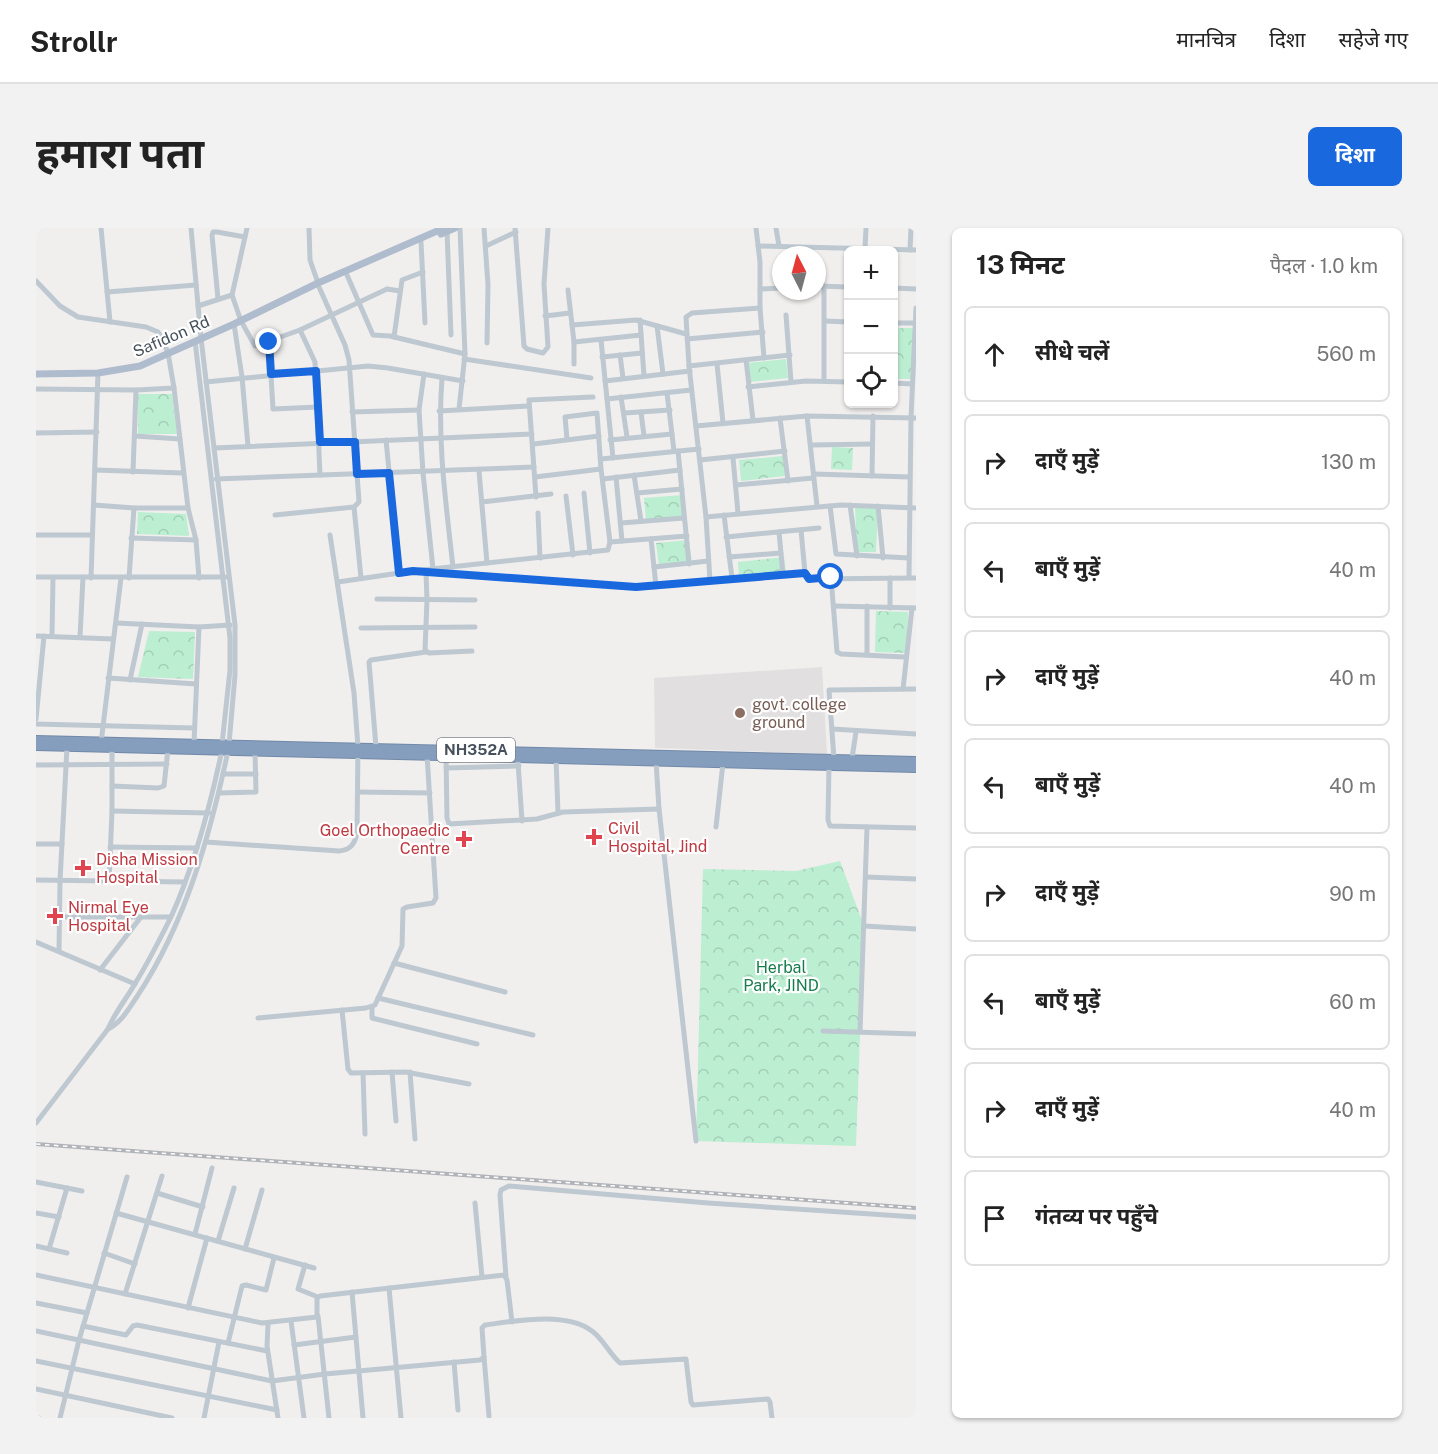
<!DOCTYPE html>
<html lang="hi">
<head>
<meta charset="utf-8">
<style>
  :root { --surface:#fff; --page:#f2f2f2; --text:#222; --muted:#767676; --line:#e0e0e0; --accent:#1a68de }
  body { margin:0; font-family:"Public Sans","Noto Sans Devanagari",sans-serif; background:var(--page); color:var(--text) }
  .controls { position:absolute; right:18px; top:18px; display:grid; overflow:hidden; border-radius:9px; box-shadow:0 2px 4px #0004 }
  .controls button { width:54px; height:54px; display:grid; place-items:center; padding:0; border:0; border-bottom:2px solid var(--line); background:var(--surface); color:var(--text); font:30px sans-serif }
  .compass { position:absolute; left:736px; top:18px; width:54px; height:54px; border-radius:50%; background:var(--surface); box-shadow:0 2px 4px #0004; rotate:354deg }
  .stop { position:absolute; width:18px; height:18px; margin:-14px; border:4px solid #1a68de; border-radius:50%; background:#fff }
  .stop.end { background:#1a68de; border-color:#fff; box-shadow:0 2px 6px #0008 }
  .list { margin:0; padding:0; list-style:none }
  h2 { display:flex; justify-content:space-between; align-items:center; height:78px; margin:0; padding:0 24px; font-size:26px }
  h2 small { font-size:20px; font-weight:400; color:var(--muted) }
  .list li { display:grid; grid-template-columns:39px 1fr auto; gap:18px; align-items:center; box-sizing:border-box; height:96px; margin:0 12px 12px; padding:0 12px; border:2px solid var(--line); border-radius:9px }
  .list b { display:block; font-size:22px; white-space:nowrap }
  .list em { font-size:20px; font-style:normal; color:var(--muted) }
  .icon { flex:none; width:33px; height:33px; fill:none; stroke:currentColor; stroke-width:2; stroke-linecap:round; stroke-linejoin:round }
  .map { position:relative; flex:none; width:880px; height:1190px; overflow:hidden; border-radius:9px }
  header { display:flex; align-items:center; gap:36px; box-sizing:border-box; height:84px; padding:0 30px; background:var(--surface); border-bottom:2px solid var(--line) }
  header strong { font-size:28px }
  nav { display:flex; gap:33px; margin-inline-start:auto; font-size:21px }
  .intro { display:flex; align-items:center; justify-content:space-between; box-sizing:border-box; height:144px; padding:0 36px }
  h1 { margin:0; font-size:42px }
  .button { padding:15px 27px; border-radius:9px; background:var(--accent); color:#fff; font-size:21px; font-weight:700 }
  main { display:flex; gap:36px; padding:0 36px }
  aside { flex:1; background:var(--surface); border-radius:9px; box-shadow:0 2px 4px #0004 }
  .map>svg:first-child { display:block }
</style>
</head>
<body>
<header>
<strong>Strollr</strong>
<nav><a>मानचित्र</a><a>दिशा</a><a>सहेजे गए</a></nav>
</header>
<div class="intro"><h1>हमारा पता</h1><a class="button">दिशा</a></div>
<main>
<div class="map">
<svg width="880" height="1190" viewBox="0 0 880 1190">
  <defs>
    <pattern id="forest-crowns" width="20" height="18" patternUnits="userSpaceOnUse" patternTransform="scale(1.5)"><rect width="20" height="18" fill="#bceed2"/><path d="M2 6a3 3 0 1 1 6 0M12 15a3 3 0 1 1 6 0" fill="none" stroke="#a3ceb7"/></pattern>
  </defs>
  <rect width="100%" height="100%" fill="#f1eeee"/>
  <!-- education -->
  <polygon fill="#e2dfe0" points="786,439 791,526 619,520 618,450"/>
  <!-- forest -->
  <g fill="url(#forest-crowns)">
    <polygon points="858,100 880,100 879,151 858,151"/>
    <polygon points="750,131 752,150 713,154 711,135"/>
    <polygon points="102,166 136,166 141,206 102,206"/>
    <polygon points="796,219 817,220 816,242 795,241"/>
    <polygon points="747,228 749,248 705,253 703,232"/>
    <polygon points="647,267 649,288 610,292 608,270"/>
    <polygon points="819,279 842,280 840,324 821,324"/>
    <polygon points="102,284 150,286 153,308 101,306"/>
    <polygon points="653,312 656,334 623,338 620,315"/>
    <polygon points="748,329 750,345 703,349 702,334"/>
    <polygon points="840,383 872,384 871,425 839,424"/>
    <polygon points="113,403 159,404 157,451 102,449"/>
    <polygon points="804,633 828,698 820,918 660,913 667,641 760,643"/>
  </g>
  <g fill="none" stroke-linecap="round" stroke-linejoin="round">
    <defs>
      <g id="highway">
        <polyline points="0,512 880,533"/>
        <polyline points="0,518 880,540"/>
      </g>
    </defs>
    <!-- highway casing -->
    <use href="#highway" stroke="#7189a8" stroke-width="10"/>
    <!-- minor -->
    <g stroke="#bec8d0" stroke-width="5">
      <polyline points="65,0 74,94"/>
      <polyline points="155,0 165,110 199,397 199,447 193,516"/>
      <polyline points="211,0 196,67 205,93 219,118 264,102 351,61 364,63"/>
      <polyline points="273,0 274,32 282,55"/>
      <polyline points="448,0 452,57 451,115"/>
      <polyline points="479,0 488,118 491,121 507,125 512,119 508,56 512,0"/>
      <polyline points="720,0 724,34 724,80 728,130"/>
      <polyline points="740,0 743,18"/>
      <polyline points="411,3 415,107"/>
      <polyline points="385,14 389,95"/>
      <polyline points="450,18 480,4"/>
      <polyline points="722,18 880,22"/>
      <polyline points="829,20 830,0"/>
      <polyline points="874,22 875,0"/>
      <polyline points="311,47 337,107 354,108 429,126"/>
      <polyline points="0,53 24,78 42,89 110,99 122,104 126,110 132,125 138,160 152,280 160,312 163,350"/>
      <polyline points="781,58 812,59"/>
      <polyline points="858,60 880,61"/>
      <polyline points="724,61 745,60"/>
      <polyline points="532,62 538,114 538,136"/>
      <polyline points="71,64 160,57"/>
      <polyline points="182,71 176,7 177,4 181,4 209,9"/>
      <polyline points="162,78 196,67"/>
      <polyline points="750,87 755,154"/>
      <polyline points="509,88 534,85"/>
      <polyline points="604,92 608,148"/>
      <polyline points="789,93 812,94"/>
      <polyline points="858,95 879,95"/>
      <polyline points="198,96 206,149 212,218"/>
      <polyline points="536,97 600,92 650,106"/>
      <polyline points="621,98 627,146"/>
      <polyline points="264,102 279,134 284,247"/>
      <polyline points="358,109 366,52 387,44"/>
      <polyline points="651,111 727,104"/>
      <polyline points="565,112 577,230"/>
      <polyline points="159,113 194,410 194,442 186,516"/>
      <polyline points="233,114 237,181 282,179"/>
      <polyline points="538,114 605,107"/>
      <polyline points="584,127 587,150"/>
      <polyline points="566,129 606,125"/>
      <polyline points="428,131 555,150"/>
      <polyline points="710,132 717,192"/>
      <polyline points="681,136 687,195"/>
      <polyline points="653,138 754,127"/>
      <polyline points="388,146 383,182 387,245 397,341"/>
      <path d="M406,150C401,213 410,276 417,339"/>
      <polyline points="569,153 654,143"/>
      <polyline points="788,153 788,58"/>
      <polyline points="170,154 332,138 352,140 427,153"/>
      <polyline points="858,155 876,156"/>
      <polyline points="712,159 770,153 812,154"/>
      <polyline points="0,161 100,162 138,160"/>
      <polyline points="631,165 638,223"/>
      <polyline points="585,169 591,209"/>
      <polyline points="571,171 655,162"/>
      <polyline points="423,181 429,126 424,0"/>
      <polyline points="403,183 492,178"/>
      <polyline points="316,184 383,182"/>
      <polyline points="605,184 608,208"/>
      <polyline points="588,185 634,182"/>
      <polyline points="771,188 781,278"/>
      <polyline points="744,190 752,253"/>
      <polyline points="660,198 771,188 880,190"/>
      <polyline points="0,205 61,204"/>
      <polyline points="99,208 144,211"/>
      <polyline points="350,212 363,345"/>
      <polyline points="574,212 636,206"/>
      <polyline points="498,216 563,208"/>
      <polyline points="776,217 836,216"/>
      <polyline points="178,220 496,206"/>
      <polyline points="642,223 653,336"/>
      <polyline points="697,230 702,285"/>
      <polyline points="565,231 663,221"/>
      <polyline points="664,232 749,223"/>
      <polyline points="59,242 147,245"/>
      <polyline points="443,243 451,335"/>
      <polyline points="97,244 100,162"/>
      <polyline points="778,246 873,249"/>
      <polyline points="598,247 605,293"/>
      <polyline points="836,248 837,188"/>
      <polyline points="499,249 565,241"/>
      <polyline points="580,249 586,313"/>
      <polyline points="180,251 498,239"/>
      <polyline points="567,251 644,242"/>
      <polyline points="700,257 777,250"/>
      <polyline points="548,265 554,325"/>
      <polyline points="601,265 646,261"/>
      <polyline points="530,268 537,327"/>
      <polyline points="500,269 493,172 557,169"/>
      <polyline points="446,274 515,266"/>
      <polyline points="58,277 98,280 152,280"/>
      <polyline points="814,277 821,328"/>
      <polyline points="794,278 800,326 873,330"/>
      <polyline points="842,278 847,330"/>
      <polyline points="318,279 325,350"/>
      <polyline points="502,285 504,330"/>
      <polyline points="239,287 318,279 323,274 313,132 309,117 283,59"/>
      <polyline points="688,287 696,350"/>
      <polyline points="670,289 805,277 880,280"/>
      <polyline points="585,295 648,290"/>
      <polyline points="765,302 769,345 773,351 880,350"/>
      <polyline points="743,304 747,347"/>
      <polyline points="0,307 56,307"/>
      <polyline points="690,309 783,300"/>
      <polyline points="95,310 160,312"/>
      <polyline points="615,311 620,358"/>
      <polyline points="574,314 651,308"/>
      <polyline points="693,329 745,325"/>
      <polyline points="618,339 672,333"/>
      <polyline points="390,345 391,372 389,422 393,425 436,423"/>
      <polyline points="391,345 600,359 769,345"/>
      <polyline points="0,349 190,349"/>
      <polyline points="795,349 801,424 805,426 869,429"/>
      <polyline points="873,349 875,190 880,80"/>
      <polyline points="55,350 62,145"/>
      <polyline points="93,350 98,280"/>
      <polyline points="854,350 854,380"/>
      <polyline points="674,353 670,289 653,138 650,89 656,85 724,80"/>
      <polyline points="302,354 377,343 572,322 574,314 565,241 561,185 529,189 531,211"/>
      <polyline points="341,371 439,372"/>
      <polyline points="798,378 880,380"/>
      <polyline points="80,395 163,399 194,397"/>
      <polyline points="325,400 439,399"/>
      <polyline points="0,408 77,411"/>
      <polyline points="16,408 17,350"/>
      <polyline points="44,409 47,349"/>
      <polyline points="831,426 831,378"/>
      <polyline points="72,450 160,456"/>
      <polyline points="94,452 106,396"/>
      <polyline points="867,461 876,380"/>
      <polyline points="0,491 8,408"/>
      <polyline points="0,496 158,500"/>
      <polyline points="796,501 880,506"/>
      <polyline points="65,515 85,350"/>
      <polyline points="158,515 163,399"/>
      <polyline points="340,519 333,434 335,432 390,424"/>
      <polyline points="410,527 411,590 413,596 501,591 527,584 623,581"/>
      <polyline points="520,530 522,585"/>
      <polyline points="816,530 820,504"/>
      <polyline points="798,531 793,462 880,461"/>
      <polyline points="620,533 623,581 660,913"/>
      <polyline points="482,534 486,593"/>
      <polyline points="793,536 792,592 794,598 880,600"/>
      <polyline points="0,537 131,536"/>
      <polyline points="410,540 483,538"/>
      <polyline points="187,546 220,546"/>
      <polyline points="76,558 122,560 128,558 132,521"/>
      <polyline points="322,564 394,565"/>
      <polyline points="183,565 220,564 219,523"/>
      <polyline points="76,583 173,585"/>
      <polyline points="680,599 687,535"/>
      <path d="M170,614L303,623C314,622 318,617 321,606L322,519L318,465L294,307"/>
      <polyline points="0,616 26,616"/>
      <polyline points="74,619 161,620"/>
      <polyline points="830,649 880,651"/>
      <polyline points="0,652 149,654"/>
      <polyline points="73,654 76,583 76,520"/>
      <polyline points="23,689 134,689"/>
      <polyline points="828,698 880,701"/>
      <polyline points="0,714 99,756"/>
      <polyline points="23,723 24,653 31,519"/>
      <polyline points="358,735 469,764"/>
      <polyline points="64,742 105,689"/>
      <polyline points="342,770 497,807"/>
      <polyline points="336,779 336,790 441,816"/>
      <polyline points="306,782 312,841 315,845 370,844 433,856"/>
      <polyline points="222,790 330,780 339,777 366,718 367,681 371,679 397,675 400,670 391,527"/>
      <path d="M72,801C86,794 93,780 102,767C150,694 174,607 192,523"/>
      <polyline points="787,803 880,806"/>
      <polyline points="824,804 831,599"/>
      <polyline points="356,844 360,893"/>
      <polyline points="374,844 379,911"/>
      <polyline points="327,845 329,906"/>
      <path d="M0,895L72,801C79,784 91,770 100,754C113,733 124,711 135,689C159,636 174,579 186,522"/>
      <polyline points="0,954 46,963"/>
      <polyline points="121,965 167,979"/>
      <polyline points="439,975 446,1049"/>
      <polyline points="0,985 23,989"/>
      <polyline points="80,985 278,1040"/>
      <polyline points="159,1006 176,940"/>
      <polyline points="182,1013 198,960"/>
      <polyline points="0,1018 31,1025"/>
      <polyline points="13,1021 31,960"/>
      <polyline points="209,1021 226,962"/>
      <polyline points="68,1025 99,1036"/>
      <polyline points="269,1037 262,1061 282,1069"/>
      <polyline points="0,1047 226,1095 281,1089 281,1070 284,1068 468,1047 471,1052 476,1094"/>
      <polyline points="470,1049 464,967 465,962 473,958 672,975 880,989"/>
      <polyline points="353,1060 365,1190"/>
      <polyline points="316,1064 327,1190"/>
      <polyline points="89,1066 126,948"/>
      <polyline points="0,1075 51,1085"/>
      <polyline points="152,1080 171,1010"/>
      <polyline points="282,1088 293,1190"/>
      <polyline points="255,1093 268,1190"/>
      <polyline points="232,1096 231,1118 242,1190"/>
      <polyline points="47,1098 90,1107 97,1098 101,1097 231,1123"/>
      <path d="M0,1103L236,1153L289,1146L444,1132L448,1129L446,1100L449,1097C479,1093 530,1083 556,1103C567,1111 573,1125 584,1135L650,1131L655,1174L657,1177L732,1171L734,1174L736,1190"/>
      <polyline points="192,1115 206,1058 210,1057 230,1062 238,1030"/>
      <polyline points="258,1117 320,1109"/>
      <polyline points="448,1129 453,1188"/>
      <polyline points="0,1133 241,1182"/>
      <polyline points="418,1134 422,1182"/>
      <polyline points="0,1161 136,1190"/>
      <polyline points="0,1189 3,1190"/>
      <polyline points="24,1190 43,1112 91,949"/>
      <polyline points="168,1190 183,1114"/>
    </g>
    <!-- major -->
    <g stroke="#aebccd" stroke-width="7">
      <polyline points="405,6 419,0"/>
      <polyline points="0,146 62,145 104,138 198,96 282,55 408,0"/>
    </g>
    <!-- highway -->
    <use href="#highway" stroke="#869ebd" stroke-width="8"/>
    <defs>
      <polyline id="rail" points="0,916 880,980"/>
    </defs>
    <!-- rail casing -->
    <use href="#rail" stroke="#b0b3b8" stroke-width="4"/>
    <!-- rail -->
    <use href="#rail" stroke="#fff" stroke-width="1.5" stroke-dasharray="4.5" stroke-linecap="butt"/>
  </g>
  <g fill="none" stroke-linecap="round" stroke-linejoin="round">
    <!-- route -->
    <polyline stroke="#1a68de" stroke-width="8" points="233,114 235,146 280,143 284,214 319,214 321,246 353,245 363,345 377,343 600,359 769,345 773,351 795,349"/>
  </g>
  <!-- markers -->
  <circle fill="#8d6e63" stroke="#fff" stroke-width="2" cx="704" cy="485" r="6"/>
  <g fill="#e0444e" stroke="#fff" stroke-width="2">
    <path d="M555 600h6v6h6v6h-6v6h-6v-6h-6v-6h6z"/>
    <path d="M425 602h6v6h6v6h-6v6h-6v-6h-6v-6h6z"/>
    <path d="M44 631h6v6h6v6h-6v6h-6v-6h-6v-6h6z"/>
    <path d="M16 679h6v6h6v6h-6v6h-6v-6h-6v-6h6z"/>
  </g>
  <g text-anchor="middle" stroke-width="4.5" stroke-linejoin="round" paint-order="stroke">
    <!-- shield labels -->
    <rect fill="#fff" stroke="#7e848c" stroke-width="1.5" x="401" y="510" width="78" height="24" rx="4.5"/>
    <g font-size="15" font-weight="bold" fill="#46505b">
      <text x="440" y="527">NH352A</text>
    </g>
    <!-- street labels -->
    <g font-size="16" fill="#46505b" stroke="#fff">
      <text transform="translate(135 108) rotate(-23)" y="6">Safidon Rd</text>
    </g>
    <!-- education labels -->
    <g font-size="16" fill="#785e54" stroke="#fff" text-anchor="start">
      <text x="716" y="482">govt. college<tspan x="716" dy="18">ground</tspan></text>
    </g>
    <!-- health labels -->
    <g font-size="16" fill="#be3a42" stroke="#fff" text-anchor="start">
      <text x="572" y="606">Civil<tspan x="572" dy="18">Hospital, Jind</tspan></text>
      <text x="414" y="608" text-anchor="end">Goel Orthopaedic<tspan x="414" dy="18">Centre</tspan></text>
      <text x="60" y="637">Disha Mission<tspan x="60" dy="18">Hospital</tspan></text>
      <text x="32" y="685">Nirmal Eye<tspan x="32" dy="18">Hospital</tspan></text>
    </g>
    <!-- park labels -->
    <g font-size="16" fill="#177c4e" stroke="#fff">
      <text x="745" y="745">Herbal<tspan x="745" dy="18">Park, JIND</tspan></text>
    </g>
  </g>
</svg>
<div class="controls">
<button>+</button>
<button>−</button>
<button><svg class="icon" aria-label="locate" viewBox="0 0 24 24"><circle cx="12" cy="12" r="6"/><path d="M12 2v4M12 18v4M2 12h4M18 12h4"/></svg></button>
</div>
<svg class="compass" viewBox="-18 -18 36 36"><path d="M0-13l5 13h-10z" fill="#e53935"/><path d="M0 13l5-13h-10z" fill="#767676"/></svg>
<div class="stop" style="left:795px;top:349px"></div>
<div class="stop end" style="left:233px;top:114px"></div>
</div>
<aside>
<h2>13 मिनट<small>पैदल · 1.0 km</small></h2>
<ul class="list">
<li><svg class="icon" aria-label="ahead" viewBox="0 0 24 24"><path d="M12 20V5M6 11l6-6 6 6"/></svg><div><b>सीधे चलें</b></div><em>560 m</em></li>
<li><svg class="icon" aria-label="right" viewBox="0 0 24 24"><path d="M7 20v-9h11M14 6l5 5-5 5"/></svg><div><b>दाएँ मुड़ें</b></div><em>130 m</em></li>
<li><svg class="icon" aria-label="left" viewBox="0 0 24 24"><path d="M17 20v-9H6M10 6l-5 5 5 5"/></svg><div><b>बाएँ मुड़ें</b></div><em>40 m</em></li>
<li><svg class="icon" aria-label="right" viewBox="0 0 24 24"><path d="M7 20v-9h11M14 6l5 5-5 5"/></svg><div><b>दाएँ मुड़ें</b></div><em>40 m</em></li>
<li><svg class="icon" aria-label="left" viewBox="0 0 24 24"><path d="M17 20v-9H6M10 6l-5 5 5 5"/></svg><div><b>बाएँ मुड़ें</b></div><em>40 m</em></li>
<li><svg class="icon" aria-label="right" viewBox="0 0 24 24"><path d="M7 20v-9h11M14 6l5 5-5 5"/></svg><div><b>दाएँ मुड़ें</b></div><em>90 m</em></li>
<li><svg class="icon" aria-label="left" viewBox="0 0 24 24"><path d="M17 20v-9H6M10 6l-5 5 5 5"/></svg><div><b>बाएँ मुड़ें</b></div><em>60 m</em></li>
<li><svg class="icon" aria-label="right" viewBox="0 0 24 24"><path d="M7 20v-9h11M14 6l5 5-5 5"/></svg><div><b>दाएँ मुड़ें</b></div><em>40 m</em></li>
<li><svg class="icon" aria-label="arrive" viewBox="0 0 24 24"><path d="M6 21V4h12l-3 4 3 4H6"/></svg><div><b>गंतव्य पर पहुँचे</b></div></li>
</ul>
</aside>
</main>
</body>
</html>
